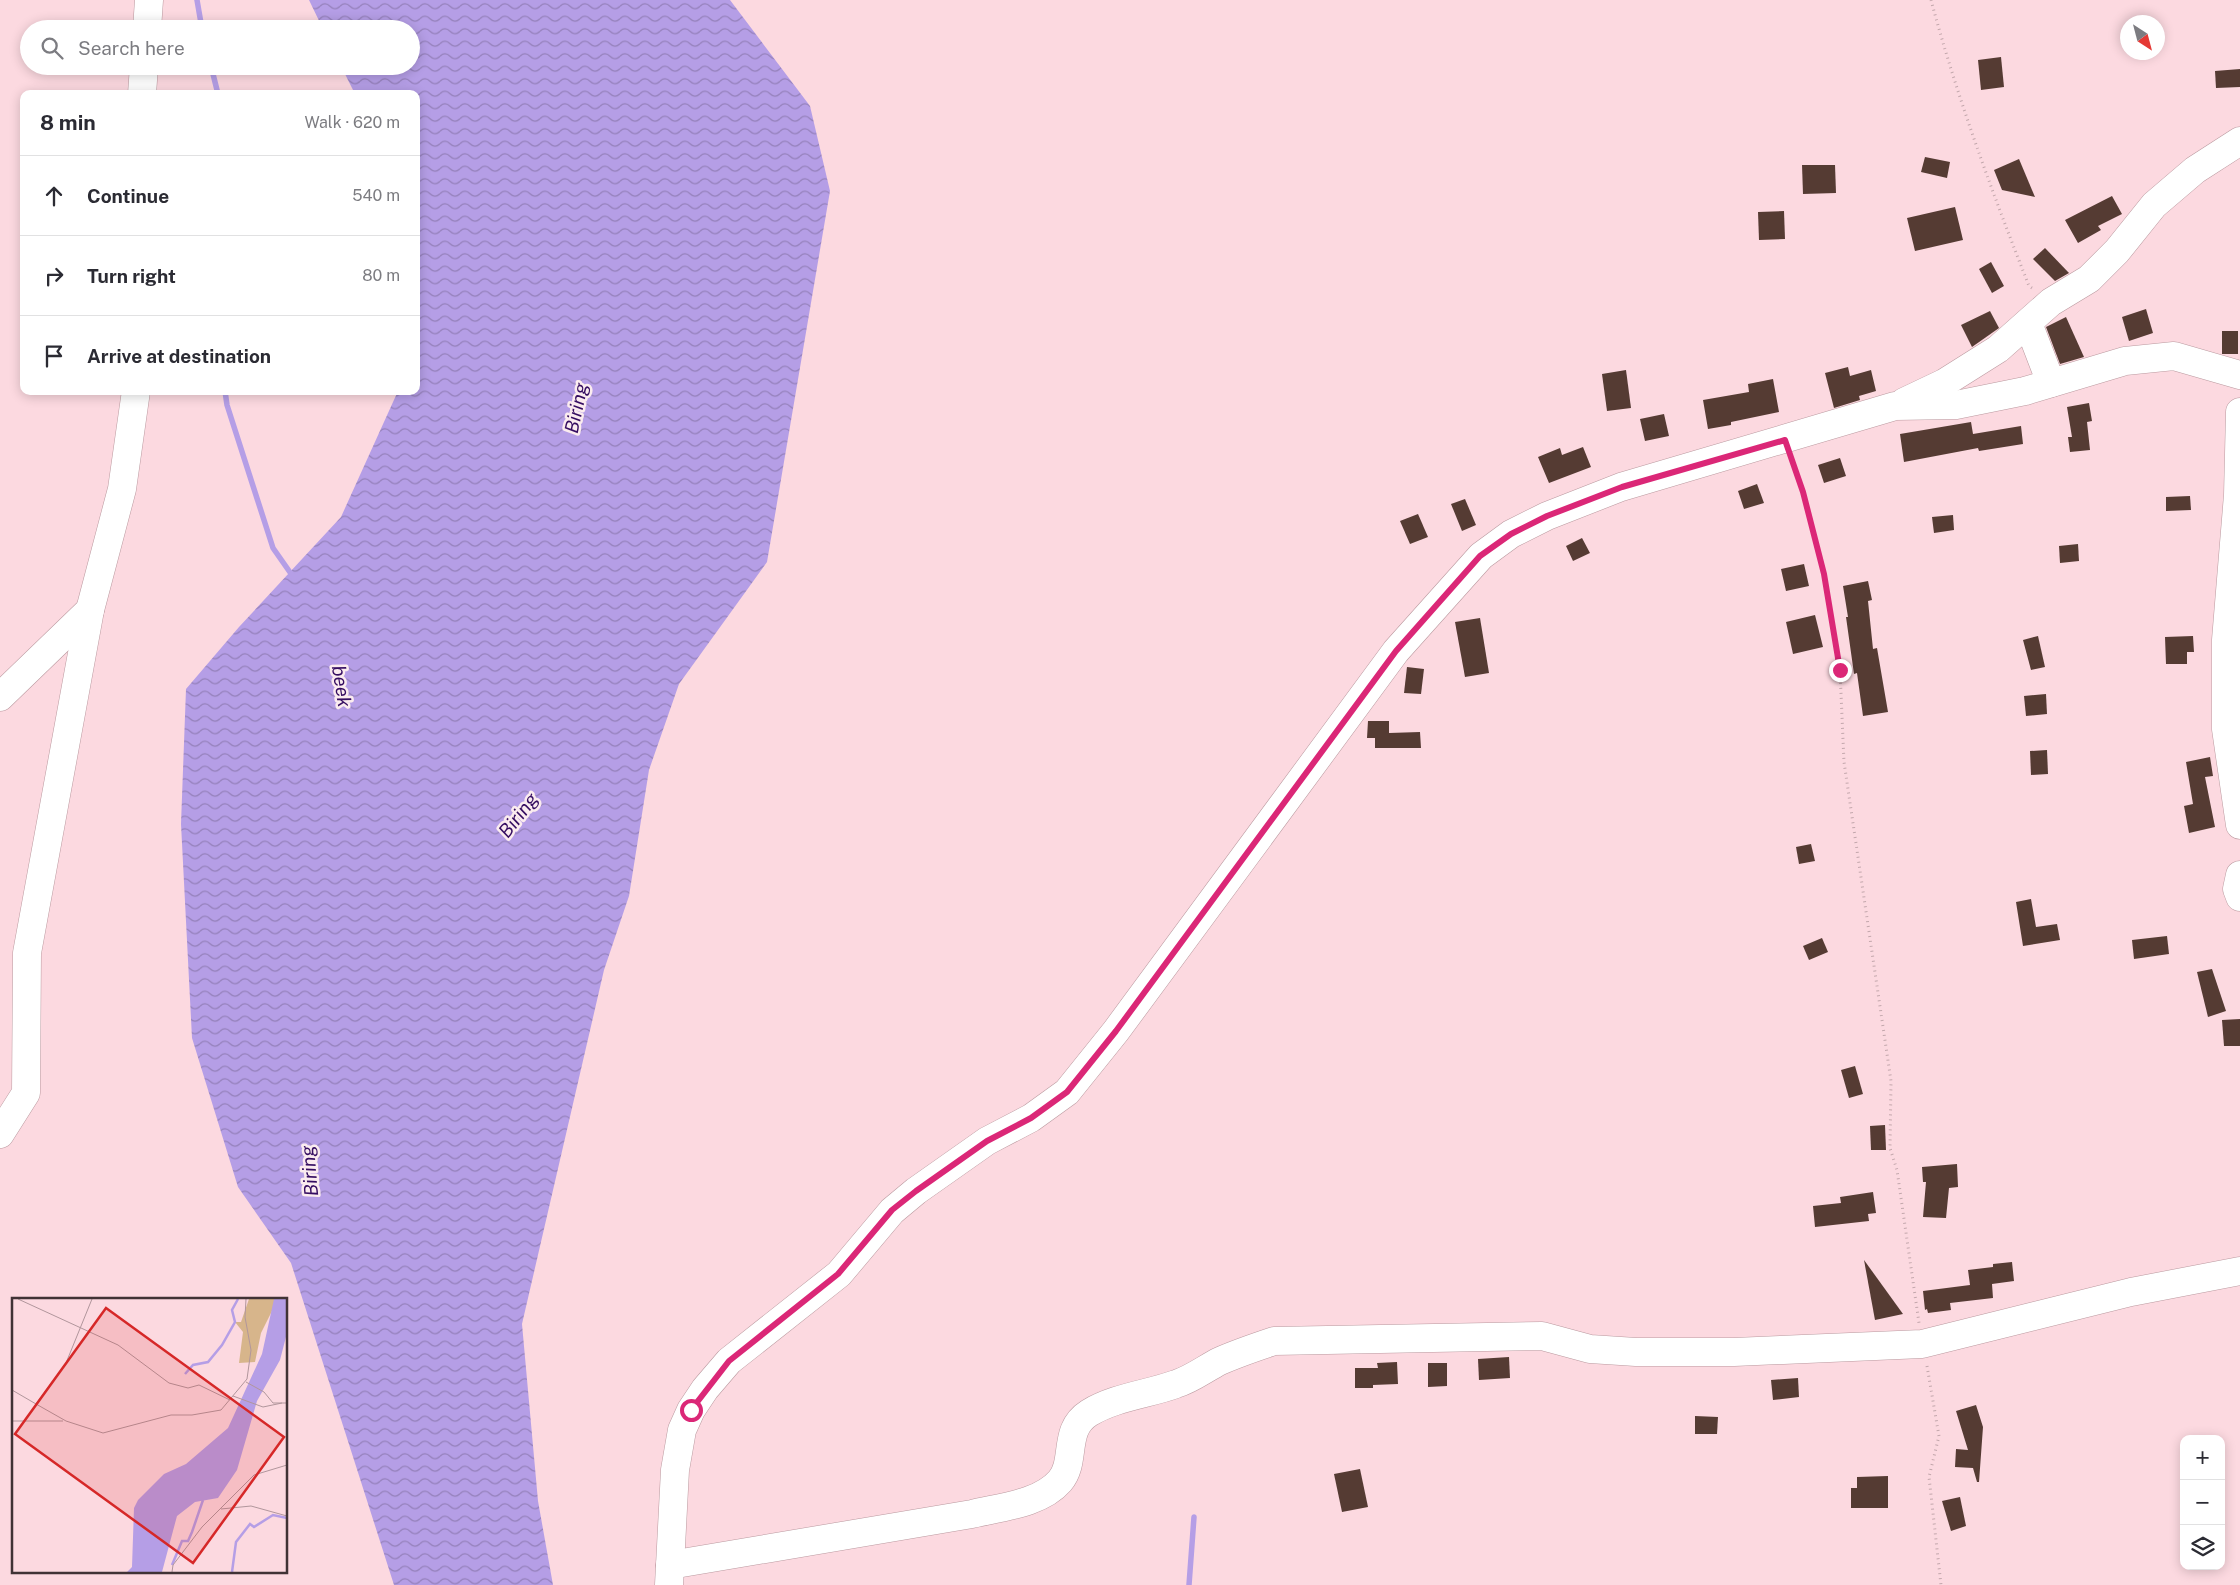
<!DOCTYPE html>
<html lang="en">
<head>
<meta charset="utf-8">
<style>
  :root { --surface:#fff; --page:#f2f2f3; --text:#2b2b33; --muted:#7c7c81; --line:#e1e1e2 }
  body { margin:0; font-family:"Public Sans",sans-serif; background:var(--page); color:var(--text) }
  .controls { position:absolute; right:15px; bottom:15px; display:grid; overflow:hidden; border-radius:10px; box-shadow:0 2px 12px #0003 }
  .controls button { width:45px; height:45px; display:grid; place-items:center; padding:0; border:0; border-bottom:1px solid var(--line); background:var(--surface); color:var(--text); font:25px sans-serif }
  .compass { position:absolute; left:2120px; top:15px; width:45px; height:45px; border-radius:50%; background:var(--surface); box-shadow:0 2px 12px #0003; rotate:144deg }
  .stop { position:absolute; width:15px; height:15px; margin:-11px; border:4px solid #db2777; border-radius:50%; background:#fff }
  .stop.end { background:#db2777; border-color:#fff; box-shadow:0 1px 5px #0008 }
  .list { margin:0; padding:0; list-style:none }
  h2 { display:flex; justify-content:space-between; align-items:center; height:65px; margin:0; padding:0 20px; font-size:21px }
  h2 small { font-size:16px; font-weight:400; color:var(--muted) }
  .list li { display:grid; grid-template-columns:32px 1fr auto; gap:15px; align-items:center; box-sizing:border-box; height:80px; padding:0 20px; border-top:1px solid var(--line) }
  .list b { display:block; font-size:19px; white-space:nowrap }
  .list em { font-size:16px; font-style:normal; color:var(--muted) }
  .icon { flex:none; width:28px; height:28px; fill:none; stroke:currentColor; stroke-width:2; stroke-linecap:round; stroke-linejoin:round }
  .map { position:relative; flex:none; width:2240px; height:1585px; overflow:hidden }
  .search { position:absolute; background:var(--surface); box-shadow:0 2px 12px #0003; left:20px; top:20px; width:400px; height:55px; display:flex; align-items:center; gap:12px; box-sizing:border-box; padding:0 18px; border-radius:28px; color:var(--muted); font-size:19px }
  .panel { position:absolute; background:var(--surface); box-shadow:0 2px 12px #0003; left:20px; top:90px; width:400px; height:305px; border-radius:10px }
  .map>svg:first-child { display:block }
</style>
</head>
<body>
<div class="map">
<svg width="2240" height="1585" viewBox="0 0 2240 1585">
  <defs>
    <pattern id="water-waves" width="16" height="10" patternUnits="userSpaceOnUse" patternTransform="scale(1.25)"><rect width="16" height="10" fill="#b59ee6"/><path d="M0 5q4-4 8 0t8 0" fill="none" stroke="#9581bb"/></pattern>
  </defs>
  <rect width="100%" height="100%" fill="#fcd9e0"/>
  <!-- water -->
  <polygon fill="url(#water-waves)" points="309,0 730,0 810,106 830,191 767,562 679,684 649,770 629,896 604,970 522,1324 538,1501 553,1585 394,1585 291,1263 238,1187 192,1038 181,824 186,689 239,627 341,517 398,391 416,391 416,94 355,94 341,66 411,66 411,29 323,29"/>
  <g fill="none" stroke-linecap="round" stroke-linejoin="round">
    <!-- stream -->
    <g stroke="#b59ee6" stroke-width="5.5">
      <polyline points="197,0 202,29"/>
      <polyline points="211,66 218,94"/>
      <polyline points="225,391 227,405 273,548 294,578"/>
      <polyline points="1189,1585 1194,1517"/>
    </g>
  </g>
  <!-- building -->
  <g fill="#553b33">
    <polygon points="2001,57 2004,87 1981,90 1978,60"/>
    <polygon points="2240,69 2240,87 2216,88 2215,71"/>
    <polygon points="1925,157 1950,162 1947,178 1921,172"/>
    <polygon points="2019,159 2035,197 2002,190 1994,170"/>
    <polygon points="1802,165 1835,165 1836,193 1803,194"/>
    <polygon points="2112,196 2122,214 2098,226 2101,230 2078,243 2065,220"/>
    <polygon points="1955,207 1963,240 1915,251 1907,218"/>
    <polygon points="1784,211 1785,239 1759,240 1758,212"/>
    <polygon points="2045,248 2069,273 2055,281 2033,259"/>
    <polygon points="1991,262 2004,286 1992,293 1979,269"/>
    <polygon points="2146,309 2153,333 2129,341 2122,317"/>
    <polygon points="1990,311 1999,328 1972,347 1961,325"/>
    <polygon points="2066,317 2084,357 2060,364 2046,327"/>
    <rect x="2222" y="331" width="16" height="23"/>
    <polygon points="1848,367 1850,376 1871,370 1876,391 1859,396 1860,400 1834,408 1825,373"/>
    <polygon points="1626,370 1631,408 1607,411 1602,374"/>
    <polygon points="1773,379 1779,412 1731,422 1731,425 1708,429 1703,400 1749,392 1748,384"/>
    <polygon points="2089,403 2092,421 2087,422 2090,450 2070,452 2068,437 2072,437 2067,407"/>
    <polygon points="1664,414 1669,436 1645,441 1640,419"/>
    <polygon points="1971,422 1973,434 2021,426 2023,444 1979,451 1978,448 1904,462 1900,434"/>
    <polygon points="1583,447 1591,467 1549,483 1538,457 1560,448 1562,455"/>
    <polygon points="1840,458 1846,476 1824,483 1818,465"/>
    <polygon points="1757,484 1764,503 1744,509 1738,491"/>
    <polygon points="2190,496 2191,510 2166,511 2166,497"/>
    <polygon points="1465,499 1476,525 1462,531 1451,504"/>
    <polygon points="1418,514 1428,537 1410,544 1400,521"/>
    <polygon points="1953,515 1954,530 1934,533 1932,517"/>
    <polygon points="1582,538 1590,553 1573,561 1566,546"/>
    <polygon points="2078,544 2079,561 2060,563 2059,546"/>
    <polygon points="1804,564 1809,586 1786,591 1781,569"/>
    <polygon points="1868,581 1872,600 1868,601 1873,649 1877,648 1888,712 1863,716 1857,673 1854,674 1846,617 1848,617 1843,586"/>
    <polygon points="1815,615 1823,647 1793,654 1786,622"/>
    <polygon points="1480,618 1489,673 1465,677 1455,622"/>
    <polygon points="2038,636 2045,667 2031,670 2023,640"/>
    <polygon points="2193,636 2194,652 2187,652 2187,664 2166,664 2165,637"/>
    <polygon points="1407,667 1424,669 1421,694 1404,693"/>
    <polygon points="2046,694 2047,714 2026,716 2024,696"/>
    <polygon points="1368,721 1389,721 1389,733 1420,732 1421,748 1375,748 1375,738 1367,738"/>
    <polygon points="2047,750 2048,774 2031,775 2030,751"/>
    <polygon points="2210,757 2213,776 2205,777 2215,827 2189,833 2184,806 2193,804 2186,762"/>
    <polygon points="1811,844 1815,861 1799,864 1796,847"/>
    <polygon points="2031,899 2036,927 2057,924 2060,940 2023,946 2016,902"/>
    <polygon points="2167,936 2169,954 2134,959 2132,940"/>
    <polygon points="1822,938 1828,952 1809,960 1803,946"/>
    <polygon points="2212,969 2226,1011 2208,1017 2197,972"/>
    <polygon points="2240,1019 2240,1046 2224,1046 2222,1020"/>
    <polygon points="1855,1066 1863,1094 1849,1098 1841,1070"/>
    <polygon points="1885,1125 1886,1150 1871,1150 1870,1126"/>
    <polygon points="1957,1164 1958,1187 1949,1188 1946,1218 1923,1217 1926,1182 1923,1182 1922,1167"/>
    <polygon points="1873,1192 1876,1213 1868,1214 1869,1221 1815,1227 1813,1206 1841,1203 1840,1197"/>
    <polygon points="1864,1260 1903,1314 1875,1320"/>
    <polygon points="2012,1262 2014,1281 1992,1284 1993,1298 1950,1303 1951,1310 1928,1313 1927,1309 1925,1310 1923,1291 1970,1285 1968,1270 1993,1267 1993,1264"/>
    <polygon points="1509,1357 1510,1378 1479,1380 1478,1359"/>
    <polygon points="1397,1362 1398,1384 1373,1385 1373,1388 1355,1388 1355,1368 1378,1368 1377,1363"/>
    <polygon points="1428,1363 1447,1363 1447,1386 1428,1387"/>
    <polygon points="1798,1378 1799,1397 1773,1400 1771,1380"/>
    <polygon points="1976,1405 1983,1427 1979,1482 1977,1482 1973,1468 1955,1467 1956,1449 1968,1450 1956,1411"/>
    <polygon points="1695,1416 1718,1417 1717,1434 1695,1434"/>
    <polygon points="1360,1469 1368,1507 1342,1512 1334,1474"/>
    <polygon points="1888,1476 1888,1508 1851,1508 1851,1488 1857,1488 1857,1477"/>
    <polygon points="1960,1497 1966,1526 1951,1531 1942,1501"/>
  </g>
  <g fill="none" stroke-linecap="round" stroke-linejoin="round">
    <defs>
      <g id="minor">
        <polyline points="147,29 149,0"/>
        <polyline points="142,94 144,66"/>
        <polyline points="2028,323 2051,383"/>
        <polyline points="1904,402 1944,383 1998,349 2051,302 2089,279 2117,251 2154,205 2195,170 2240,141"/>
        <polyline points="2240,412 2238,495 2226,640 2226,729 2240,825"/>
        <polyline points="0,697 90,610"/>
        <polyline points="2240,875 2237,889 2240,897"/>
        <polyline points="0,1134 26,1093 27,953 90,610 122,489 136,391"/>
        <path d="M670,1565L972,1514C1001,1507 1040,1504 1060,1481C1077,1461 1062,1430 1089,1413C1115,1397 1149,1394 1176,1384C1192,1379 1206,1368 1220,1361C1238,1353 1256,1347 1274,1341L1542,1336L1590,1349L1636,1352H1734L1922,1344L2131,1292L2240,1271"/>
        <polyline points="669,1585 675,1470 682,1430 691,1410 705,1389 729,1361 839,1274 892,1211 916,1191 987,1141 1031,1118 1067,1092 1116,1031 1396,651 1481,556 1511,534 1547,516 1621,487 1895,406 1956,405 2025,391 2125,361 2174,356 2240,375"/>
      </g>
    </defs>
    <!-- minor casing -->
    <use href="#minor" stroke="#ba999f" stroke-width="29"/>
    <!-- path -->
    <g stroke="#c3a7ac" stroke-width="3" stroke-dasharray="1 4" stroke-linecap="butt">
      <path d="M1931,0C1957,97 1992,192 2029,286L2032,288"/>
      <polyline points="1791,459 1803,492 1824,574 1840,670 1844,762 1891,1081 1890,1148 1897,1170 1919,1323"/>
      <polyline points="1927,1366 1939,1436 1929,1477 1941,1585"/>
    </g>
    <!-- minor -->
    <use href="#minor" stroke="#fff" stroke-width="28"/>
  </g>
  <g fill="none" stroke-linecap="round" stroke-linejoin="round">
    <!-- route -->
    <polyline stroke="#db2777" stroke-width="6" points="691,1410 729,1361 838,1274 892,1210 916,1191 987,1141 1031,1118 1067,1092 1116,1031 1396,651 1480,556 1511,534 1547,516 1622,487 1785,440 1803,492 1824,574 1840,670"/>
  </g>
  <g text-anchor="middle" stroke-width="5" stroke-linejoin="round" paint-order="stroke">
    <!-- water labels -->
    <g font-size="19" font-style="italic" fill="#350d61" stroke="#fbecef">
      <text transform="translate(576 408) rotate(-78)" y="7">Biring</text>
      <text transform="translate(342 686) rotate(81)" y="7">beek</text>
      <text transform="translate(518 815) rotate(-52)" y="7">Biring</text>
      <text transform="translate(309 1171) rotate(-95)" y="7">Biring</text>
    </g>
  </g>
  <!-- overview -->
  <g transform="translate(12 1298)">
    <rect width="275" height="275" fill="#fcd9e0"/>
    <path d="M237,1H266L249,35L243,64L227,65L231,34L223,24H229Z" fill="#d7b58b"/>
    <path d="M262,1H275V35L268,62L245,103L225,172L206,200L183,204L165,218L150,274H115L120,269L122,210L126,202L152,176L174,166L216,130L250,56Z" fill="#b59ee6"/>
    <path fill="none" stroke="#b59ee6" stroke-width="2.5" d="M173,76L181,67L196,64L210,47L223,24L220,12L226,1M160,267L170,243H176L180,234L191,202M220,274L224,244L238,226L242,229L261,217L275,220"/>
    <path fill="none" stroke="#b1969c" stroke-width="1" d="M6,1L106,47L157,85L176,90L187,87L218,102M80,1L54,65L24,106L54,123L91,135L159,117H180L209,112L235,81L239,52L233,19L234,1M234,84L252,94L261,105H275M0,92L24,106M221,98L251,109L270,105M0,123H51M209,211L239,208L275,218M160,274L161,267L190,229L242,177L275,167"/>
    <path fill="#d62828" fill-opacity="0.15" stroke="#d62828" stroke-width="2.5" d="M94,10L272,139L181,265L3,136Z"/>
    <rect width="275" height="275" fill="none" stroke="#403235" stroke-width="2.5"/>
  </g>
</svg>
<div class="controls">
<button>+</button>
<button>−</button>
<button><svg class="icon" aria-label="layers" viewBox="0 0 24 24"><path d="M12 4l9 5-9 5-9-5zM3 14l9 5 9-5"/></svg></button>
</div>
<svg class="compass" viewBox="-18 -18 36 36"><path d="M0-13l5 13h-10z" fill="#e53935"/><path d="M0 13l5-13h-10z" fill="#7c7c81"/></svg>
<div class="stop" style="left:691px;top:1410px"></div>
<div class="stop end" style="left:1840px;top:670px"></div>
<div class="search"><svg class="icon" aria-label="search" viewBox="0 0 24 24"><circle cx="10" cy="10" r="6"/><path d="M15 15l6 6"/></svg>Search here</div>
<section class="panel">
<h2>8 min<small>Walk · 620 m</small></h2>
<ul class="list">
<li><svg class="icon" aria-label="ahead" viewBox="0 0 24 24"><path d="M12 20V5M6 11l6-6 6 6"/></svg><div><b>Continue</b></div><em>540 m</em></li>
<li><svg class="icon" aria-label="right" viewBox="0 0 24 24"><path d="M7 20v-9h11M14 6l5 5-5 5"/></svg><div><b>Turn right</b></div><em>80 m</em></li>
<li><svg class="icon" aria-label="arrive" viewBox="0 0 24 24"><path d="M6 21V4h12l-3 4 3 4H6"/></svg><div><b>Arrive at destination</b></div></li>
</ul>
</section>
</div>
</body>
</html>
